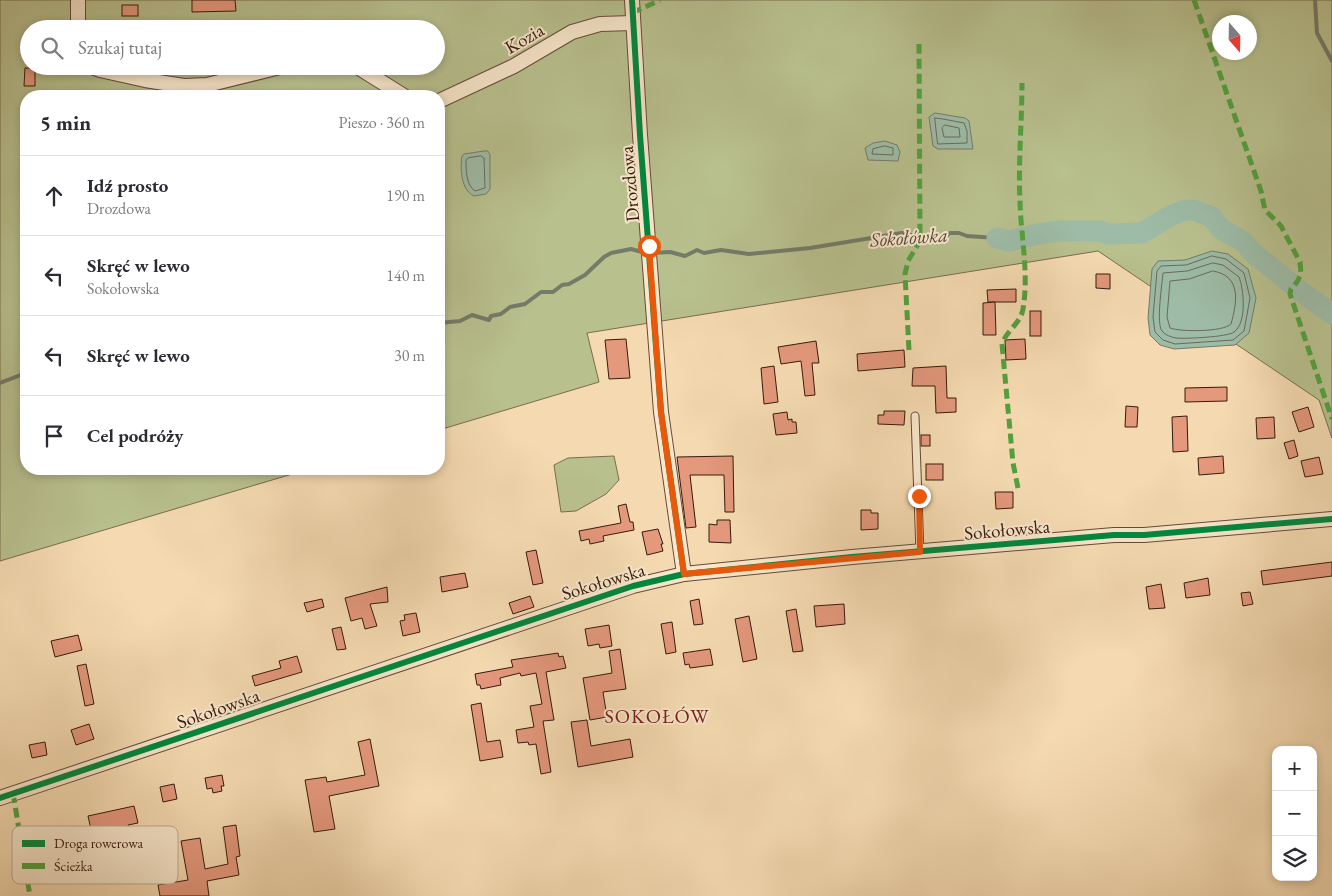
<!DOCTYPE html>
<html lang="pl">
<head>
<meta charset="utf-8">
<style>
  :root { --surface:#fff; --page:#f2f2f3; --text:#2b2b33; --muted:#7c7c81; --line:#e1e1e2 }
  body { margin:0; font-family:"EB Garamond",serif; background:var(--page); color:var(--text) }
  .controls { position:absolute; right:15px; bottom:15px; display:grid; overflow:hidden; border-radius:10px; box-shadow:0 2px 8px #0003 }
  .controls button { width:45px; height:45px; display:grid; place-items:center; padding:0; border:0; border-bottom:1px solid var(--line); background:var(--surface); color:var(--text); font:25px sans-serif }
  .compass { position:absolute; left:1212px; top:15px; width:45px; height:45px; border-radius:50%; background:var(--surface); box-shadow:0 2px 8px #0003; rotate:160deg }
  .stop { position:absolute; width:15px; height:15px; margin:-11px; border:4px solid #ea580c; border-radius:50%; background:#fff }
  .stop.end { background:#ea580c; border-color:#fff; box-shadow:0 1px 5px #0008 }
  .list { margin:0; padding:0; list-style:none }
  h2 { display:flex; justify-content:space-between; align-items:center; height:65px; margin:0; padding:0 20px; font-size:21px }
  h2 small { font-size:16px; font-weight:400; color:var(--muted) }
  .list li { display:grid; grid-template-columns:32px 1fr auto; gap:15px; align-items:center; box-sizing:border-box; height:80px; padding:0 20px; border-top:1px solid var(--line) }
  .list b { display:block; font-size:19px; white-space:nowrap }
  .list p { margin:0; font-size:16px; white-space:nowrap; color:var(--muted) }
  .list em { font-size:16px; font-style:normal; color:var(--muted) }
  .icon { flex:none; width:28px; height:28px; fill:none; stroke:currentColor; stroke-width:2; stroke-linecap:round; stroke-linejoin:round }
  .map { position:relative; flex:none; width:1332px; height:896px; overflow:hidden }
  .search { position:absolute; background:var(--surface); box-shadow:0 2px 8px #0003; left:20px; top:20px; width:425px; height:55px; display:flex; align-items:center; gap:12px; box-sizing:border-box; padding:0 18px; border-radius:28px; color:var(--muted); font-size:19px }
  .panel { position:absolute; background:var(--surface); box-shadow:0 2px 8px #0003; left:20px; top:90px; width:425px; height:385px; border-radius:20px }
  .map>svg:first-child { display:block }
</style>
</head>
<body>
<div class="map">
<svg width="1332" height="896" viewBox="0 0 1332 896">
  <rect width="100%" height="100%" fill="#f5dab1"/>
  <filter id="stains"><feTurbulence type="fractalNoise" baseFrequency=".004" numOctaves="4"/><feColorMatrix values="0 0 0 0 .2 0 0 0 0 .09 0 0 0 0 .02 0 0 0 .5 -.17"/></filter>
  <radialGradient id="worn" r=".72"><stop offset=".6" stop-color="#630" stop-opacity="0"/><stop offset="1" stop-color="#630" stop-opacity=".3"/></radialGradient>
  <!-- green -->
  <g fill="#b8c08e" stroke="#786d4e" fill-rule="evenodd">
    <path d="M0,0H1332V438L1319,400L1098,251L587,333L599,382L439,430V96H26V469H309L0,561ZM1220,22H1250V52H1220ZM29,29H436V66H29Z"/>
    <polygon points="614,456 619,480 606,494 576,511 561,512 554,465 568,458"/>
  </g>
  <!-- water -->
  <g fill="#9dbba6" stroke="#747b69">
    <polygon points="935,113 965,118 969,121 973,149 938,149 933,146 929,117"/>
    <polygon points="885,141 897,145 900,152 898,161 868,160 865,148 873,143"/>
    <path d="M484,151H488L490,155V189L486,194L474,196C461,190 460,169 462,156L464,154Z"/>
    <polygon points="1212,251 1228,254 1248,269 1256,298 1249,333 1235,345 1174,349 1160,345 1150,335 1148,318 1152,269 1158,261 1185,260"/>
  </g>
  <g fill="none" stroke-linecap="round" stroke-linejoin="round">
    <!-- shore -->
    <g stroke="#6a6a5a" stroke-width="1">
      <polygon points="935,118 943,119 964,123 967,131 967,143 938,144"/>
      <polygon points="945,125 959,128 960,137 944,137 942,128"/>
      <polygon points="885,146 893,148 893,155 872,154 873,149"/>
      <path d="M481,156L484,158L485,188L475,191C466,185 466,170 466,160L468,158Z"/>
      <polygon points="1212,256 1226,259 1244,273 1250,298 1244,331 1233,340 1175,344 1163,340 1155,332 1153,317 1157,271 1161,266 1186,265"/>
      <path d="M1213,263L1223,265L1239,277C1244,290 1247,323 1234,332C1228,337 1185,339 1176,338C1171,337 1165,335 1162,331C1156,323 1162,285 1163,273L1187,271Z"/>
      <path d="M1213,271C1242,276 1237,302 1231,324C1223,332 1181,332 1170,328L1167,317L1170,281L1189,279Z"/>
    </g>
    <!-- stream -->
    <g stroke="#747b69" stroke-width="4">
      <polyline points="1315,0 1317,33 1332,61"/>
      <polyline points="653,253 670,252 685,256 697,250 704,253 721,250 749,254 810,248 902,233 915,236 946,236 950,233 959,233 967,236 997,238"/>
      <polyline points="439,323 460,321 472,315 489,320 491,316 501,314 510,307 525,304 541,292 553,292 562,285 569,284 585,275 604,257 611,253 631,249 646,253"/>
      <polyline points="0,383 26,373"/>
    </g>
    <!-- river -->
    <polyline stroke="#9dbba6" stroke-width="21" points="997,238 1009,241 1038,234 1058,231 1100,231 1108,234 1142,233 1172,215 1185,210 1194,210 1212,217 1221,229 1244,242 1252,252 1299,290 1332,314"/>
  </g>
  <!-- building -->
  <g fill="#e4987c" stroke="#371a0d">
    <polygon points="192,0 235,0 236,11 192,12"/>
    <rect x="122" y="5" width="16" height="11"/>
    <polygon points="25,68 35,68 35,86 24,86"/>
    <polygon points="1096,274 1110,274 1110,289 1096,288"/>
    <polygon points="1016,289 1016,302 988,302 987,290"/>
    <polygon points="995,302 996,335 983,335 983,303"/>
    <rect x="1030" y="311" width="11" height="25"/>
    <polygon points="626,339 630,378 609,379 605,340"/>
    <polygon points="1025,339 1026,359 1006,360 1005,340"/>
    <polygon points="816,341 819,363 812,363 815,395 805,396 801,361 781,364 778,347"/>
    <polygon points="904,350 905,367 858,371 857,354"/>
    <polygon points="774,366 778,402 764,404 761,368"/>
    <polygon points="946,366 947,398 956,398 956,412 936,413 935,386 912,386 913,368"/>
    <polygon points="1227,387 1227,401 1185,402 1185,388"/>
    <polygon points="1126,406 1138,407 1137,427 1125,427"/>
    <polygon points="1308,407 1314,427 1299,432 1292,412"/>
    <polygon points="884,411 905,411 904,425 878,424 878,415 884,415"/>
    <polygon points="787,412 788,420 792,419 792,422 796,422 797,433 776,435 773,414"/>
    <polygon points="1187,416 1188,451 1173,452 1172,417"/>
    <polygon points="1274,417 1275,438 1257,439 1256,418"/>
    <rect x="921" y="435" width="9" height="11"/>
    <polygon points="1294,440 1298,456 1289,459 1284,443"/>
    <polygon points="733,456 734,512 725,512 724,475 690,475 696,527 686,528 677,457"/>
    <polygon points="1223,456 1224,473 1199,475 1198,458"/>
    <polygon points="1319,457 1323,474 1305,477 1301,461"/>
    <rect x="926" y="464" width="17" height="16"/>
    <polygon points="995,492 1013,492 1013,508 996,509"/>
    <polygon points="626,504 630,522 633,522 634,530 603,536 604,541 590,544 589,539 581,541 579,531 621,523 618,506"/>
    <polygon points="861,510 871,510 871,513 878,513 878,529 861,530"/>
    <polygon points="717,520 730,520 731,543 709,542 709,524 717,525"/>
    <polygon points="658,529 663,544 661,544 663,551 647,555 642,532"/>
    <polygon points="536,550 543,583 533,585 526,552"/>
    <polygon points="1332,562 1332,576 1263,585 1261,571"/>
    <polygon points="465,573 468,587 442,592 440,577"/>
    <polygon points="1208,578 1210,595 1186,598 1184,583"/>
    <polygon points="1161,584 1165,608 1149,609 1146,587"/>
    <polygon points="387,587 388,602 370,604 377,626 365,629 362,618 351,621 345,598"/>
    <polygon points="1250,592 1253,604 1243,606 1241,593"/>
    <polygon points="530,596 534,607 513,614 509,603"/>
    <polygon points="322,599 324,607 307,612 304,603"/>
    <polygon points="699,599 703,624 694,625 690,601"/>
    <polygon points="844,604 845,624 816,627 814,606"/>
    <polygon points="796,609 803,651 793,652 786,611"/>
    <polygon points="416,613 420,632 403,636 400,621 405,620 404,615"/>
    <polygon points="749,616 757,659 743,662 735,619"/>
    <polygon points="672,622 676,652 666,654 661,624"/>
    <polygon points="609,625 612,646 600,648 599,644 588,646 585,629"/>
    <polygon points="341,627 346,649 337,650 332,629"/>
    <polygon points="78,635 82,650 55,657 51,641"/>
    <polygon points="620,649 626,689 603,692 607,717 590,720 583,678 612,673 609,651"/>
    <polygon points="710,649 713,665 690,668 689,664 685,665 683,653"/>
    <polygon points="558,653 559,657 563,656 566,668 546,672 554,720 543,721 551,772 541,774 536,744 529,745 528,742 518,743 516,730 534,727 530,706 542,704 536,673 521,676 520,673 500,678 501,685 481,689 480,685 477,685 475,674 513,667 511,660"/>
    <polygon points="297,656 302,672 255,686 252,676 281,668 279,661"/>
    <polygon points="86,664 94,704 85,706 77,666"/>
    <polygon points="481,703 487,742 500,740 503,757 480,761 471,705"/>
    <polygon points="587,720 591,746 630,739 633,757 578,767 571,722"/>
    <polygon points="89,724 94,739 76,745 71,730"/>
    <polygon points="370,739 379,786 329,796 335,829 314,832 305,780 326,777 327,782 365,775 358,742"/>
    <polygon points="45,742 47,755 32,758 29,745"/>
    <polygon points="222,775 224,786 221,786 222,791 213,793 212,788 207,789 205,778"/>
    <polygon points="174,784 177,799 163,802 160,787"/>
    <polygon points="134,806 138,823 128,825 129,827 120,829 119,827 92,834 88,816"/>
    <polygon points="236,825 240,856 236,857 239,875 207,881 209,896 160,896 158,885 188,880 181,841 200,838 205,869 228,864 223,827"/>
  </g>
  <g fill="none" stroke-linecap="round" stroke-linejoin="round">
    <defs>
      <polyline id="lane" points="915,416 920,552"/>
      <g id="street">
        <polyline points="78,0 78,29"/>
        <polyline points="632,0 640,135 661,412 684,574"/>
        <polyline points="89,66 100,70 145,80 184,86 207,85 284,66"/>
        <polyline points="356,66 404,96"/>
        <polyline points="439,101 514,66 572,32 600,24 633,23"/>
        <polyline points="0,798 633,586 684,574 852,557 1114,535 1144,535 1332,519"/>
      </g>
    </defs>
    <!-- lane casing -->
    <use href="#lane" stroke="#664a36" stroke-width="9"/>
    <!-- street casing -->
    <use href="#street" stroke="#664a36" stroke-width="16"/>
    <!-- lane -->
    <use href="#lane" stroke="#f8e7cc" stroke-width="7"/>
    <!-- street -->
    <use href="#street" stroke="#f8e7cc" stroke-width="14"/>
    <!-- quiet -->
    <g stroke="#53a13e" stroke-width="5" stroke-dasharray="10 5" stroke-linecap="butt">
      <polyline points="1194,0 1261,191 1265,210 1281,226 1300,262 1301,274 1297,282 1291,289 1290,294 1332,419"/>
      <polyline points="632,13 660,0"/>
      <polyline points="909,350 905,274 908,261 920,241 919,44"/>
      <path d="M1018,488L1013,463L1002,344C1006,331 1021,323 1023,309C1029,273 1021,237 1020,202C1018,162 1022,122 1022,83"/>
      <polyline points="13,793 30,896"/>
    </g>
    <defs>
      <g id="cycleway">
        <polyline points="632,0 640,135 661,412 684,574"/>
        <polyline points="0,798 633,586 684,574 852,557 1114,535 1144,535 1332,519"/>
      </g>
    </defs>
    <!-- cycleway casing -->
    <use href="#cycleway" stroke="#f8e7cc" stroke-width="9"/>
    <!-- cycleway -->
    <use href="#cycleway" stroke="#00873e" stroke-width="6"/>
  </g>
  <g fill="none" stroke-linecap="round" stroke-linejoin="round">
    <!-- route -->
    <polyline stroke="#ea580c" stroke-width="6" points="649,246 661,412 684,574 920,552 919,496"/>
  </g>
  <g text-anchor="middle" stroke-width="4" stroke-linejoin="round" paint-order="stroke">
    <!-- street labels -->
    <g font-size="19" fill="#371a0d" stroke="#f8e7cc">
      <text transform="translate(524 38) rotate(-30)" y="7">Kozia</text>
      <text transform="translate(629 184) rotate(-95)" y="7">Drozdowa</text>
      <text transform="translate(1007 529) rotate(-5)" y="7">Sokołowska</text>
      <text transform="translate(603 581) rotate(-17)" y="7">Sokołowska</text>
      <text transform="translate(218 708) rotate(-19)" y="7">Sokołowska</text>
    </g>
    <!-- water labels -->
    <g font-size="20" font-style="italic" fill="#564a3b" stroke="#f8e7cc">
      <text transform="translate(909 237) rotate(-4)" y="7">Sokołówka</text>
    </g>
    <!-- neighbourhood labels -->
    <g font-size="20" letter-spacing="1" fill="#7a1f14" stroke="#f8e7cc">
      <text x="657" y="723">SOKOŁÓW</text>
    </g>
  </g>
  <!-- legend -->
  <rect x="12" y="826" width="166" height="58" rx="8" fill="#f8e7cc" stroke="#beaa93" stroke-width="1"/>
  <rect x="22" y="840" width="23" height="7" fill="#00873e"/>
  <rect x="22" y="863" width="23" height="6" fill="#53a13e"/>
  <g font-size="14" fill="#371a0d">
    <text x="54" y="848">Droga rowerowa</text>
    <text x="54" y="871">Ścieżka</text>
  </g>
  <rect width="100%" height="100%" filter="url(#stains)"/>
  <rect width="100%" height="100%" fill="url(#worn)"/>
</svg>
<div class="controls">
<button>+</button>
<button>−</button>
<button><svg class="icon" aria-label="layers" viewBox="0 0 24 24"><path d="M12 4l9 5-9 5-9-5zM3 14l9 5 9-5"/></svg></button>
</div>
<svg class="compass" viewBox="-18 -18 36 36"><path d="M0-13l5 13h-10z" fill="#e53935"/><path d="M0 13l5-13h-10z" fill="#7c7c81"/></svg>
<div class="stop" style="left:649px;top:246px"></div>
<div class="stop end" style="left:919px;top:496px"></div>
<div class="search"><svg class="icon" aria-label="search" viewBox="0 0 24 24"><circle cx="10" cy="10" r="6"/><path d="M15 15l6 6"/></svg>Szukaj tutaj</div>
<section class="panel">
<h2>5 min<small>Pieszo · 360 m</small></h2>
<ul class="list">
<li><svg class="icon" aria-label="ahead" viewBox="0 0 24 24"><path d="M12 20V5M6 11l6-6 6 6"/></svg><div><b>Idź prosto</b><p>Drozdowa</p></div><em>190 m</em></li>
<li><svg class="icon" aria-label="left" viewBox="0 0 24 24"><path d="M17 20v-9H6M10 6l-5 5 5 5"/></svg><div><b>Skręć w lewo</b><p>Sokołowska</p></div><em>140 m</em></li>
<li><svg class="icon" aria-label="left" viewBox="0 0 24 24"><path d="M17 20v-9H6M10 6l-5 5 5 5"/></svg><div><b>Skręć w lewo</b></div><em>30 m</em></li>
<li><svg class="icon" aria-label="arrive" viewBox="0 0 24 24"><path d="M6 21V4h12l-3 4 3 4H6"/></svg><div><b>Cel podróży</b></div></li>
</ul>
</section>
</div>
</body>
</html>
